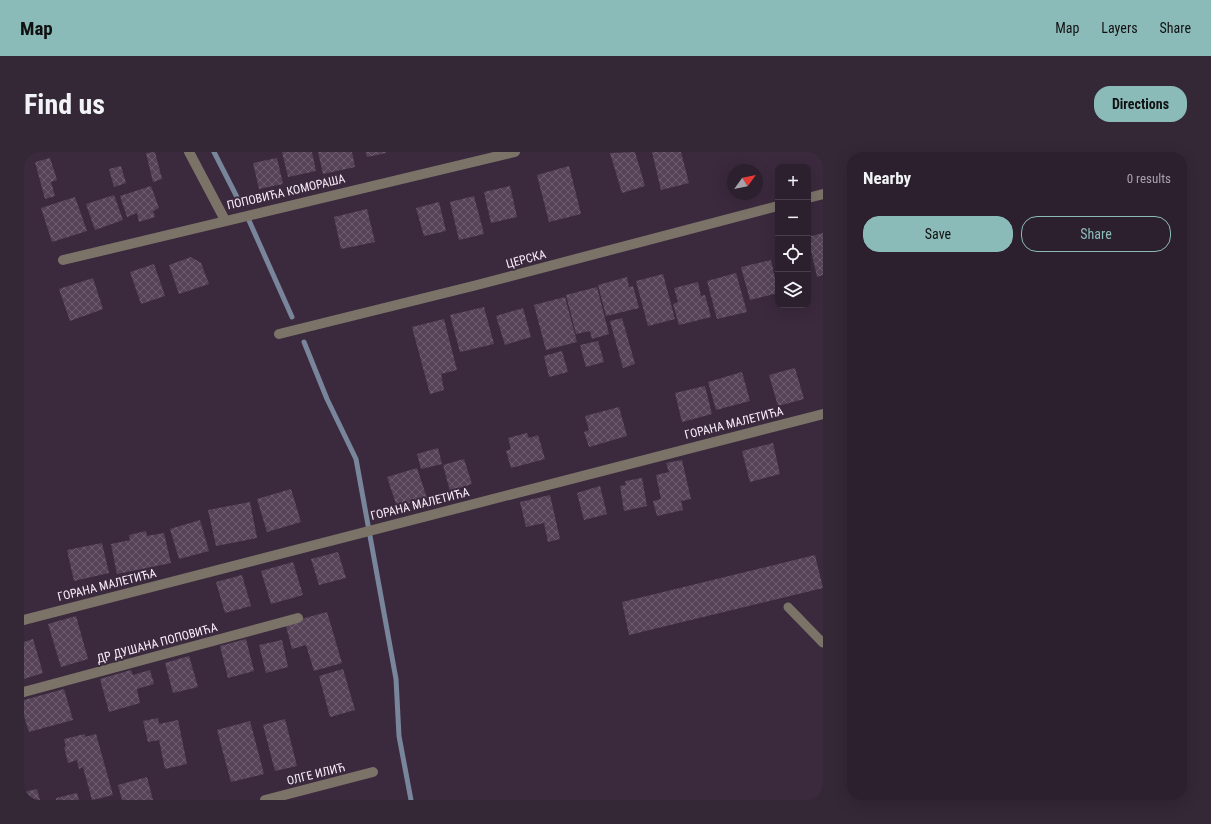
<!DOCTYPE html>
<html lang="en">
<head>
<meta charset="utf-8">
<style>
  :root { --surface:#2c1f2e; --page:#342736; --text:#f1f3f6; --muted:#a6a2aa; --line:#483d4a; --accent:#8bbbb9 }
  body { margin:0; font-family:"Roboto Condensed",sans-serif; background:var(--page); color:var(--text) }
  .controls { position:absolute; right:12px; top:12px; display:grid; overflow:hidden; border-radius:8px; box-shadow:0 4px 16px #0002 }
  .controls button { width:36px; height:36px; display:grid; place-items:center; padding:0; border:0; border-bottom:1px solid var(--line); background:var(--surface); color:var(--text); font:20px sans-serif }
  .compass { position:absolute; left:703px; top:12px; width:36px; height:36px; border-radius:50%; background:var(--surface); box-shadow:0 4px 16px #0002; rotate:57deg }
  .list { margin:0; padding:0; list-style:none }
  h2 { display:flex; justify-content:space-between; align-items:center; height:52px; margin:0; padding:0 16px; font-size:17px }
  h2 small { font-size:13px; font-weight:400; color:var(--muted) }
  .actions { display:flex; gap:8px; padding:12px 16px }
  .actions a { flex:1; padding:9px 0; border:1px solid var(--accent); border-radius:16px; text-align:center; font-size:14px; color:var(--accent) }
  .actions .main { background:var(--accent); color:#111 }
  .icon { flex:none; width:22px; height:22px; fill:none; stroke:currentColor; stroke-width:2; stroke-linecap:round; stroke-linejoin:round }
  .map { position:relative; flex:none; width:799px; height:648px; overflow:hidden; border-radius:16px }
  header { display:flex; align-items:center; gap:24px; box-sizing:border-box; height:56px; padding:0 20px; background:var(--accent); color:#111 }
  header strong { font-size:19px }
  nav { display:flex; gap:22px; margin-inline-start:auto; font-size:14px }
  .intro { display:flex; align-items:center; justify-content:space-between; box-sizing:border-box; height:96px; padding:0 24px }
  h1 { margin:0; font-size:28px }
  .button { padding:10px 18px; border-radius:16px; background:var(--accent); color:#111; font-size:14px; font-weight:700 }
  main { display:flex; gap:24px; padding:0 24px }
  aside { flex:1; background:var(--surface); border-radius:16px; box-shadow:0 4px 16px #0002 }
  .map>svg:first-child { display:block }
</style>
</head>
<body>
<header>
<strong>Map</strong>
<nav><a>Map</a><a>Layers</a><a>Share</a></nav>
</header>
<div class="intro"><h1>Find us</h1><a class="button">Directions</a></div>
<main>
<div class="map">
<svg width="799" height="648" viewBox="0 0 799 648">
  <defs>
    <pattern id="building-cross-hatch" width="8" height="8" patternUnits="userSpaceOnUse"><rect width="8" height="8" fill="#564358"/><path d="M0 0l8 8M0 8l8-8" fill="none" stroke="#6f5e71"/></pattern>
  </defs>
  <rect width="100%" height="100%" fill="#3b293d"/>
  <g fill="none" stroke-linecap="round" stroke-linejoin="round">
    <!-- stream -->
    <g stroke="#78859a" stroke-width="5">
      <polyline points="190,0 216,51"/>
      <polyline points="223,64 268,165"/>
      <polyline points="280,190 303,247 332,307 372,527 375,584 387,648"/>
    </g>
  </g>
  <!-- building -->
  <g fill="url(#building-cross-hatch)">
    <polygon points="131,0 138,27 129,30 122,1"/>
    <polygon points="258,0 288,0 292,19 264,25"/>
    <polygon points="294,0 328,0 331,15 299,22"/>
    <polygon points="342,0 362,0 362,1 343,5"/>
    <polygon points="611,0 621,34 598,41 586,1"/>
    <polygon points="628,0 657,0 665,31 637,38"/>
    <polygon points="26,6 33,28 27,30 31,44 21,47 11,10"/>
    <polygon points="253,6 259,32 235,37 229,11"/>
    <polygon points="97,14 102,31 90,35 85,17"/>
    <polygon points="545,14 557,62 525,70 513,23"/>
    <polygon points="127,34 135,56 129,59 131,65 115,70 113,61 103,65 96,44"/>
    <polygon points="486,34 493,65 467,71 460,40"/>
    <polygon points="90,43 99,68 71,78 62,52"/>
    <polygon points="450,44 460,82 435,88 426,50"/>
    <polygon points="51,45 63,79 28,90 17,56"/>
    <polygon points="415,50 422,79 400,84 392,56"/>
    <polygon points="343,57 351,90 317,97 310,65"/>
    <polygon points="799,81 799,123 793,125 784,85"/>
    <polygon points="167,105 177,111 185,132 155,142 145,113"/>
    <polygon points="747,108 754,141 726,148 717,115"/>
    <polygon points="130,112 141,144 117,152 106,120"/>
    <polygon points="712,121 723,160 693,167 683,129"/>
    <polygon points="639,122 651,167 624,174 612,129"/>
    <polygon points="603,125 605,135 609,134 615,156 582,164 574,133"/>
    <polygon points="69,126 79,157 46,169 35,137"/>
    <polygon points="674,130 677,144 681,143 687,165 655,173 649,152 654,150 650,136"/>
    <polygon points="573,135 585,182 568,187 566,179 552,182 542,143"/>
    <polygon points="541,145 553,190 522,198 510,153"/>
    <polygon points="460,155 470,192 436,200 426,163"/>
    <polygon points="499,156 507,185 481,193 472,164"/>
    <polygon points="598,166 611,212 599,216 586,169"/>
    <polygon points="420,167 433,218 417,222 420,238 406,242 388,175"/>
    <polygon points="574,189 580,210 562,215 556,193"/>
    <polygon points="538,199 544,220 525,225 520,204"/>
    <polygon points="771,216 780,247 754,254 745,223"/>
    <polygon points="718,220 726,249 692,258 684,230"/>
    <polygon points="681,234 688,262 658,270 651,241"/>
    <polygon points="595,255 603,284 565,295 560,280 565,278 561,264"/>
    <polygon points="503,281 505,286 514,283 521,307 487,316 482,299 487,297 484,286"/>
    <polygon points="749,291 756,322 726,330 718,299"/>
    <polygon points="414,296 418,312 397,317 393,302"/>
    <polygon points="440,307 448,332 426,339 419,313"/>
    <polygon points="658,308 667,347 657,349 659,358 633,364 629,349 637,347 632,323 645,320 642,311"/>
    <polygon points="393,316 403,346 373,355 363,325"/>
    <polygon points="618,326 623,354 600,359 596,334 602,333 601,329"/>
    <polygon points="576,334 583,362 560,368 553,341"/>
    <polygon points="267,337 277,370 243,380 233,347"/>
    <polygon points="526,343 536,387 524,390 520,371 502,375 496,350"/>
    <polygon points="226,350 233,386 192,394 184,358"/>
    <polygon points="176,368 185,399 155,407 146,377"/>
    <polygon points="122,379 123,384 140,381 147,411 93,422 87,392 106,388 105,383"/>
    <polygon points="78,391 85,421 50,429 43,398"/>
    <polygon points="314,400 322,426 295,433 287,407"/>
    <polygon points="791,403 799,436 605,483 598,450"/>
    <polygon points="269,410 279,443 247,452 237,419"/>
    <polygon points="218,423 227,454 201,461 192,430"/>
    <polygon points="303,460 318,511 290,519 282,493 268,497 262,474 278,470 277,467"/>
    <polygon points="52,464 64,507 37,515 24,472"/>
    <polygon points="9,487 19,521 0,527 0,490"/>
    <polygon points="222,487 230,519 204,526 196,494"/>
    <polygon points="258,488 264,515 242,521 235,493"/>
    <polygon points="165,504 174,535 149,541 141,511"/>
    <polygon points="319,517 331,558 306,565 295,524"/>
    <polygon points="107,518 109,523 126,518 130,532 113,537 116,551 85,560 76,527"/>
    <polygon points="40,537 49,568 5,580 0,564 0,548"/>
    <polygon points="134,566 135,572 154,568 163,612 141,617 135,588 124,590 119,569"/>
    <polygon points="261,567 273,614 251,619 239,573"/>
    <polygon points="226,569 240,622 207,630 193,578"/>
    <polygon points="61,582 61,585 72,582 89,643 68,648 59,615 55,617 53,608 44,611 40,595 42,595 40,587"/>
    <polygon points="123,625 129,648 98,648 94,633"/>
    <polygon points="13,637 16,648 0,648 0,640"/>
    <polygon points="53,641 55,648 32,648 32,646"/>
  </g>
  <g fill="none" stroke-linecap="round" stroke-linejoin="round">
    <!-- service -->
    <polyline stroke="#7b7368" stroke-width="9" points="764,455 799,491"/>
    <!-- minor -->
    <g stroke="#7b7368" stroke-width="10">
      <polyline points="165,0 201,68"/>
      <polyline points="784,46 799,42"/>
      <polyline points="39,108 491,0"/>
      <polyline points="255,182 449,134 754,54"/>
      <polyline points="0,468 799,262"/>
      <polyline points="0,540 274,466"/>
      <polyline points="241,648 349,620"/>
    </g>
  </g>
  <g text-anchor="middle" stroke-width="4" stroke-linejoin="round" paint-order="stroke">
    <!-- street labels -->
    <g font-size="12" fill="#faeefb" stroke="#3b293d">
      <text transform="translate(262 40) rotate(-13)" y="4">ПОПОВИЋА КОМОРАША</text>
      <text transform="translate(502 107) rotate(-15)" y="4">ЦЕРСКА</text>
      <text transform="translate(710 271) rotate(-14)" y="4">ГОРАНА МАЛЕТИЋА</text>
      <text transform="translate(396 352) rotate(-14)" y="4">ГОРАНА МАЛЕТИЋА</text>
      <text transform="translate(83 433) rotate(-14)" y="4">ГОРАНА МАЛЕТИЋА</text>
      <text transform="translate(133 491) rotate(-15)" y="4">ДР ДУШАНА ПОПОВИЋА</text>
      <text transform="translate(292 622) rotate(-14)" y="4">ОЛГЕ ИЛИЋ</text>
    </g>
  </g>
</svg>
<div class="controls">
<button>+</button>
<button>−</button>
<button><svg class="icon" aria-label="locate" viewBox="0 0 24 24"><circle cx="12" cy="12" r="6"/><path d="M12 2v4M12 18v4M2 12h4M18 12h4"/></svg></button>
<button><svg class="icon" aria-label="layers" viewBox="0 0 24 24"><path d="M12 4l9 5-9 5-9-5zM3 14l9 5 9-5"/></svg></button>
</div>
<svg class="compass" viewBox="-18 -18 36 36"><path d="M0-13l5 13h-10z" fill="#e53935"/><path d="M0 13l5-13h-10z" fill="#a6a2aa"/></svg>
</div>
<aside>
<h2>Nearby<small>0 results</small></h2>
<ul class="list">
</ul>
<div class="actions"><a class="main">Save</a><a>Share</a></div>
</aside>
</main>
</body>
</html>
